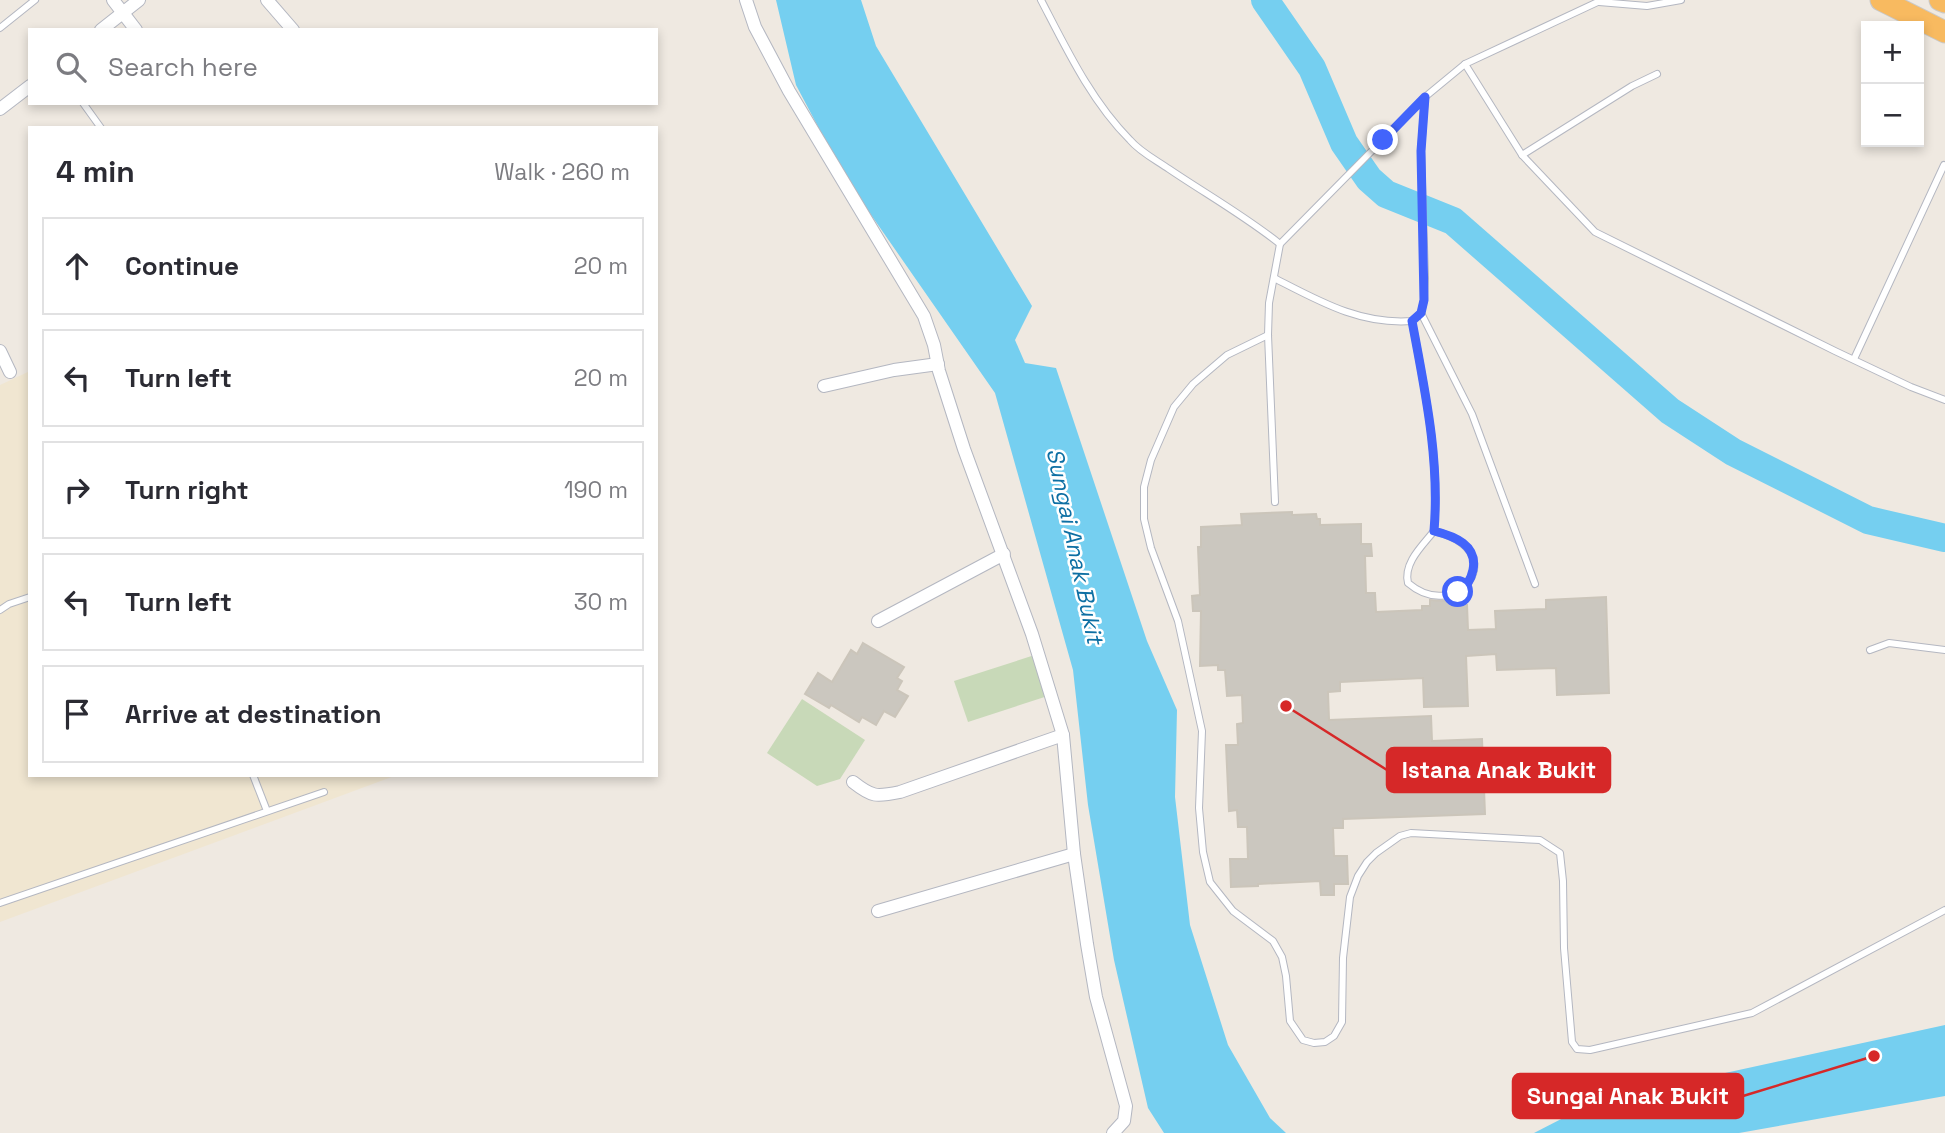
<!DOCTYPE html>
<html lang="en">
<head>
<meta charset="utf-8">
<style>
  :root { --surface:#fff; --page:#f2f2f3; --text:#2b2b33; --muted:#7c7c81; --line:#e1e1e2 }
  body { margin:0; font-family:"Space Grotesk",sans-serif; background:var(--page); color:var(--text) }
  .controls { position:absolute; right:21px; top:21px; display:grid; overflow:hidden; border-radius:0px; box-shadow:0 4px 10px #0003 }
  .controls button { width:63px; height:63px; display:grid; place-items:center; padding:0; border:0; border-bottom:2px solid var(--line); background:var(--surface); color:var(--text); font:35px sans-serif }
  .stop { position:absolute; width:21px; height:21px; margin:-16px; border:5px solid #4264fb; border-radius:50%; background:#fff }
  .stop.end { background:#4264fb; border-color:#fff; box-shadow:0 2px 7px #0008 }
  .list { margin:0; padding:0; list-style:none }
  h2 { display:flex; justify-content:space-between; align-items:center; height:91px; margin:0; padding:0 28px; font-size:30px }
  h2 small { font-size:23px; font-weight:400; color:var(--muted) }
  .list li { display:grid; grid-template-columns:46px 1fr auto; gap:21px; align-items:center; box-sizing:border-box; height:98px; margin:0 14px 14px; padding:0 14px; border:2px solid var(--line); border-radius:0px }
  .list b { display:block; font-size:26px; white-space:nowrap }
  .list em { font-size:23px; font-style:normal; color:var(--muted) }
  .icon { flex:none; width:38px; height:38px; fill:none; stroke:currentColor; stroke-width:2; stroke-linecap:round; stroke-linejoin:round }
  .map { position:relative; flex:none; width:1945px; height:1133px; overflow:hidden }
  .search { position:absolute; background:var(--surface); box-shadow:0 4px 10px #0003; left:28px; top:28px; width:630px; height:77px; display:flex; align-items:center; gap:18px; box-sizing:border-box; padding:0 24px; border-radius:0px; color:var(--muted); font-size:26px }
  .panel { position:absolute; background:var(--surface); box-shadow:0 4px 10px #0003; left:28px; top:126px; width:630px; height:651px; border-radius:0px }
  .map>svg:first-child { display:block }
</style>
</head>
<body>
<div class="map">
<svg width="1945" height="1133" viewBox="0 0 1945 1133">
  <rect width="100%" height="100%" fill="#efe9e1"/>
  <!-- education -->
  <polygon fill="#f0e6d1" points="30,371 30,775 397,775 0,922 0,385"/>
  <!-- cemetery -->
  <g fill="#c8d9b8">
    <polygon points="1044,652 1057,693 968,722 954,681"/>
    <polygon points="802,699 865,740 840,779 817,786 767,753"/>
  </g>
  <!-- water -->
  <g fill="#75cff0">
    <polygon points="776,0 861,0 876,46 1032,306 1015,340 1025,363 1056,368 1147,641 1177,710 1175,797 1190,925 1228,1045 1270,1118 1286,1133 1164,1133 1148,1108 1114,960 1088,805 1073,670 995,393 844,176 796,85"/>
    <polygon points="1945,1025 1945,1096 1739,1133 1534,1133 1567,1116 1661,1087"/>
  </g>
  <g fill="none" stroke-linecap="round" stroke-linejoin="round">
    <!-- river -->
    <polyline stroke="#75cff0" stroke-width="28" points="1265,0 1312,68 1344,143 1369,179 1386,194 1453,221 1670,411 1733,452 1868,520 1945,538"/>
  </g>
  <!-- building -->
  <g fill="#cbc7bf" stroke="#cbc5ba" stroke-width="2">
    <polygon points="1292,512 1292,515 1316,514 1317,519 1320,519 1320,525 1361,524 1361,544 1371,544 1372,556 1365,556 1366,593 1375,593 1376,612 1422,610 1422,606 1430,606 1430,600 1444,601 1463,598 1464,605 1467,605 1468,630 1496,629 1495,611 1546,609 1546,600 1606,597 1609,693 1557,695 1556,668 1497,670 1496,654 1466,656 1468,706 1424,707 1423,678 1340,682 1340,691 1328,692 1329,720 1431,716 1432,741 1482,739 1485,814 1343,819 1343,828 1333,828 1334,856 1347,856 1348,884 1334,884 1334,895 1321,895 1320,881 1258,884 1258,886 1231,887 1230,859 1248,859 1247,827 1238,827 1237,810 1229,811 1226,745 1238,745 1237,724 1243,723 1242,695 1227,696 1225,670 1218,670 1218,665 1200,666 1201,611 1193,611 1192,596 1200,595 1198,547 1201,547 1201,527 1242,525 1241,514"/>
    <polygon points="863,643 904,667 897,678 902,681 897,690 908,696 895,717 884,711 876,725 862,717 859,722 831,705 829,708 805,694 818,673 832,682 851,650 857,654"/>
  </g>
  <g fill="none" stroke-linecap="round" stroke-linejoin="round">
    <defs>
      <g id="service">
        <path d="M1041,0C1066,48 1091,101 1130,140C1140,152 1156,160 1169,169C1206,194 1245,216 1280,244"/>
        <polyline points="1599,2 1647,6 1681,0"/>
        <polyline points="0,28 35,0"/>
        <polyline points="1465,64 1522,155 1595,232 1835,351 1911,387 1945,400"/>
        <polyline points="83,103 101,128"/>
        <polyline points="1522,155 1632,86 1657,74"/>
        <path d="M1274,278C1319,301 1360,325 1412,321L1421,313"/>
        <path d="M1412,321C1425,391 1440,460 1434,531"/>
        <polyline points="1268,335 1227,355 1193,384 1174,407 1151,460 1144,487 1144,519 1151,548 1178,621 1202,731 1199,808 1203,852 1210,882 1233,911 1273,941 1282,957 1286,976 1290,1021 1303,1040 1314,1043 1325,1042 1334,1036 1342,1022 1343,958 1350,897 1358,876 1367,862 1376,853 1400,836 1411,833 1540,840 1560,853 1563,881 1564,948 1572,1042 1577,1049 1590,1050 1752,1013 1945,910"/>
        <polyline points="1854,359 1944,165"/>
        <polyline points="1275,502 1268,335 1269,303 1280,244 1425,97"/>
        <path d="M1434,531C1515,551 1457,625 1408,583C1403,563 1423,545 1434,531Z"/>
        <polyline points="1535,584 1472,414 1421,313 1424,300 1425,278 1421,151 1425,97 1465,64 1602,0"/>
        <polyline points="0,610 9,604 30,597"/>
        <polyline points="1870,650 1889,643 1945,650"/>
        <polyline points="253,775 267,811"/>
        <polyline points="0,903 324,792"/>
      </g>
      <g id="minor">
        <polyline points="113,0 136,30"/>
        <polyline points="267,0 293,30"/>
        <polyline points="746,0 755,27 789,91 924,316 934,345 939,371 964,449 1032,634 1063,735 1074,854 1087,944 1096,997 1126,1106 1124,1121 1113,1133"/>
        <polyline points="101,30 139,0"/>
        <polyline points="0,109 30,86"/>
        <polyline points="0,351 10,372"/>
        <polyline points="824,386 894,370 938,364"/>
        <polyline points="878,621 1004,554"/>
        <path d="M853,782C872,797 876,797 900,792L1063,735"/>
        <polyline points="878,911 1074,854"/>
      </g>
      <g id="trunk">
        <polyline points="1881,0 1945,32"/>
        <polyline points="1940,0 1945,2"/>
      </g>
    </defs>
    <!-- service casing -->
    <use href="#service" stroke="#b4b7c1" stroke-width="8"/>
    <!-- minor casing -->
    <use href="#minor" stroke="#b4b7c1" stroke-width="14"/>
    <!-- trunk casing -->
    <use href="#trunk" stroke="#c9c9c9" stroke-width="23"/>
    <!-- service -->
    <use href="#service" stroke="#fff" stroke-width="6"/>
    <!-- minor -->
    <use href="#minor" stroke="#fff" stroke-width="12"/>
    <!-- trunk -->
    <use href="#trunk" stroke="#f8ba60" stroke-width="21"/>
  </g>
  <g fill="none" stroke-linecap="round" stroke-linejoin="round">
    <!-- route -->
    <path stroke="#4264fb" stroke-width="9" d="M1383,140L1425,97L1421,151L1424,300L1421,313L1412,321C1425,391 1440,460 1434,531C1454,536 1478,545 1473,570C1471,580 1467,587 1458,592"/>
  </g>
  <g text-anchor="middle" stroke-width="5" stroke-linejoin="round" paint-order="stroke">
    <!-- water labels -->
    <g font-size="23" font-style="italic" fill="#0d6fa3" stroke="#fff">
      <text transform="translate(1075 546) rotate(78)" y="8">Sungai Anak Bukit</text>
    </g>
  </g>
  <!-- callouts -->
  <path fill="none" stroke="#d62828" stroke-width="2.5" d="M1286 706L1387 770M1874 1056L1743 1096"/>
  <g fill="#d62828" stroke="#fff" stroke-width="2.5">
    <circle cx="1286" cy="706" r="7"/>
    <circle cx="1874" cy="1056" r="7"/>
  </g>
  <g fill="#d62828" stroke="#d62828" stroke-width="2.5">
    <rect x="1387" y="748" width="223" height="44" rx="7"/>
    <rect x="1513" y="1074" width="230" height="44" rx="7"/>
  </g>
  <g font-size="23" text-anchor="middle" font-weight="bold" fill="#fff">
    <text x="1499" y="778">Istana Anak Bukit</text>
    <text x="1628" y="1104">Sungai Anak Bukit</text>
  </g>
</svg>
<div class="controls">
<button>+</button>
<button>−</button>
</div>
<div class="stop" style="left:1458px;top:592px"></div>
<div class="stop end" style="left:1383px;top:140px"></div>
<div class="search"><svg class="icon" aria-label="search" viewBox="0 0 24 24"><circle cx="10" cy="10" r="6"/><path d="M15 15l6 6"/></svg>Search here</div>
<section class="panel">
<h2>4 min<small>Walk · 260 m</small></h2>
<ul class="list">
<li><svg class="icon" aria-label="ahead" viewBox="0 0 24 24"><path d="M12 20V5M6 11l6-6 6 6"/></svg><div><b>Continue</b></div><em>20 m</em></li>
<li><svg class="icon" aria-label="left" viewBox="0 0 24 24"><path d="M17 20v-9H6M10 6l-5 5 5 5"/></svg><div><b>Turn left</b></div><em>20 m</em></li>
<li><svg class="icon" aria-label="right" viewBox="0 0 24 24"><path d="M7 20v-9h11M14 6l5 5-5 5"/></svg><div><b>Turn right</b></div><em>190 m</em></li>
<li><svg class="icon" aria-label="left" viewBox="0 0 24 24"><path d="M17 20v-9H6M10 6l-5 5 5 5"/></svg><div><b>Turn left</b></div><em>30 m</em></li>
<li><svg class="icon" aria-label="arrive" viewBox="0 0 24 24"><path d="M6 21V4h12l-3 4 3 4H6"/></svg><div><b>Arrive at destination</b></div></li>
</ul>
</section>
</div>
</body>
</html>
